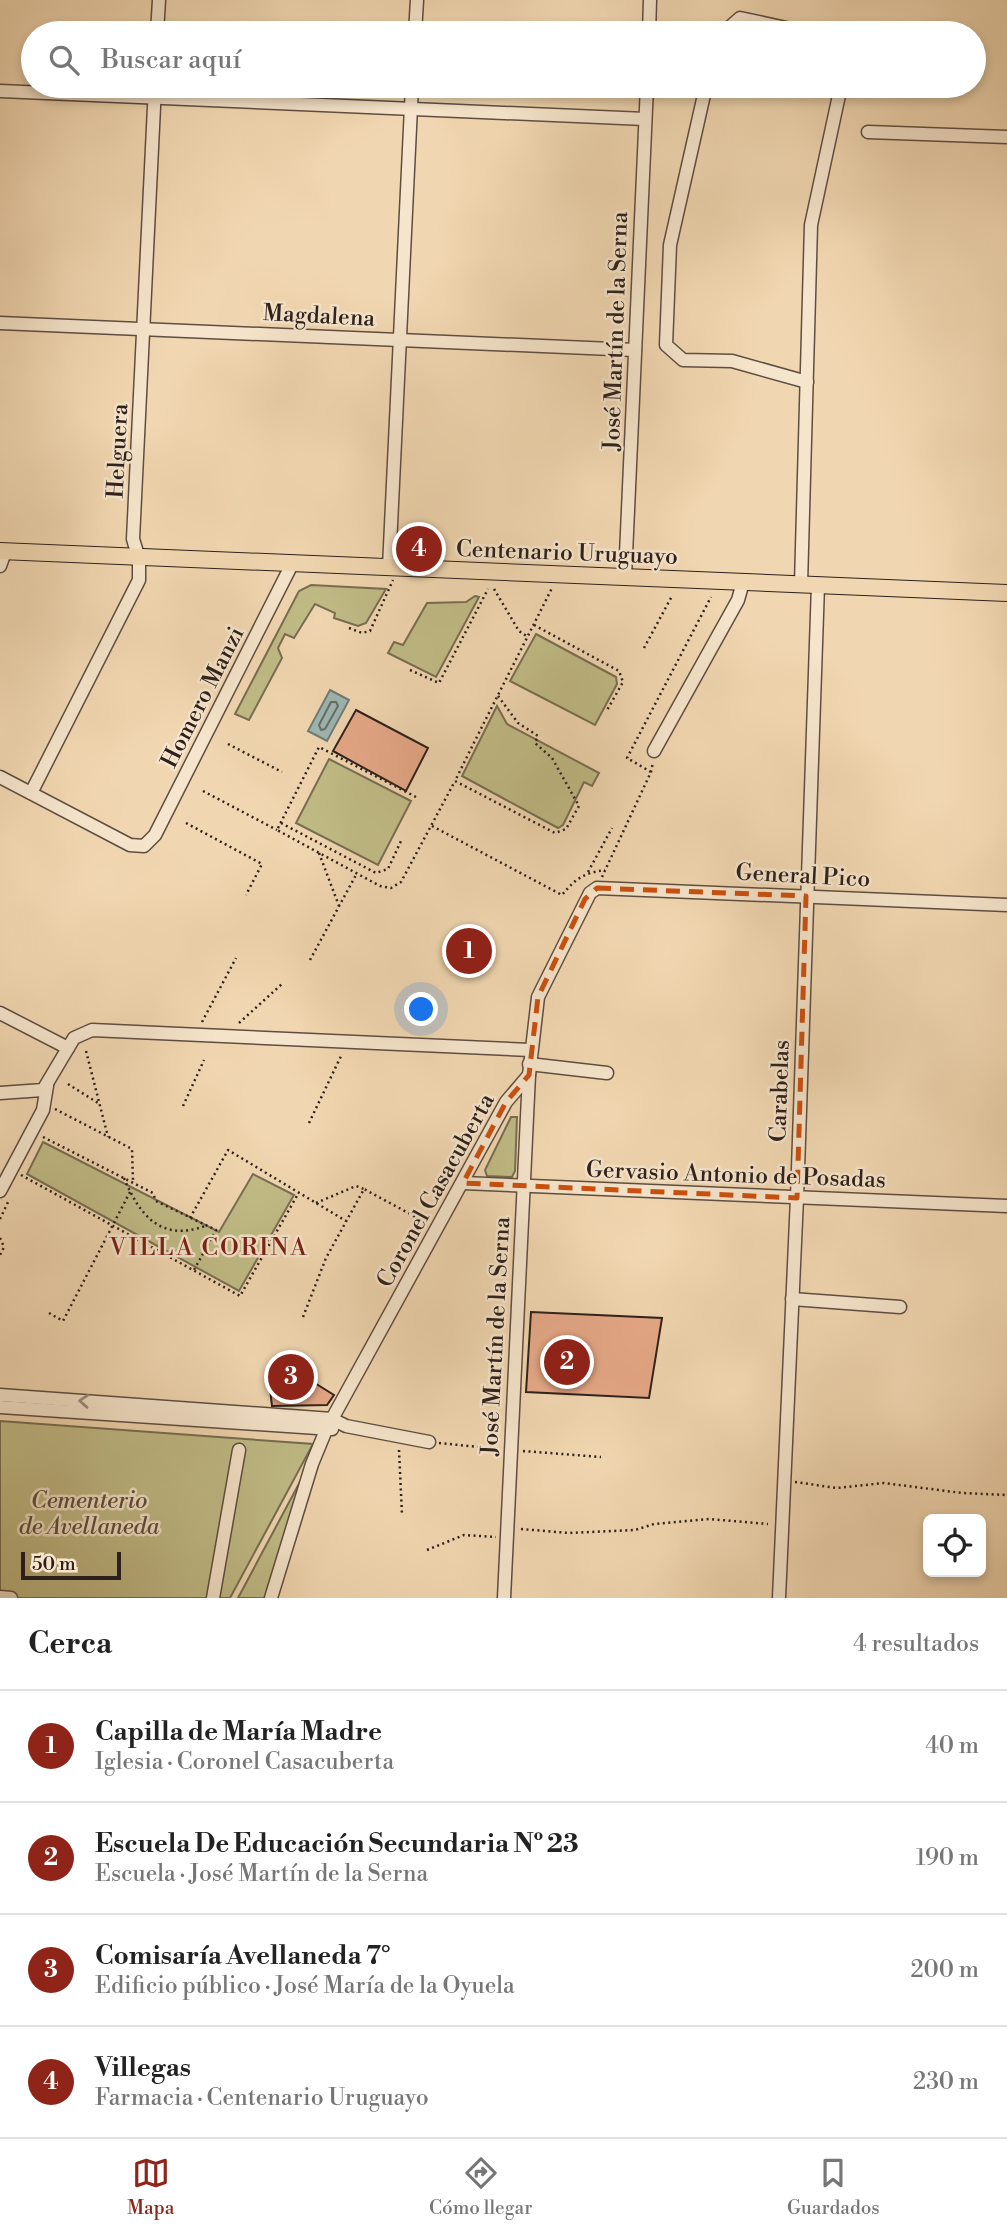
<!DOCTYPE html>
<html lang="es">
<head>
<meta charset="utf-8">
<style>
  :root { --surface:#fff; --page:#f6f6f6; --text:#222; --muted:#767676; --line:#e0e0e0; --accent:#8f2418 }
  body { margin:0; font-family:"Libre Bodoni",serif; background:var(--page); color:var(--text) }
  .controls { position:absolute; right:21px; bottom:21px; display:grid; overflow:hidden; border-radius:10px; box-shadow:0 4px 10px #0003 }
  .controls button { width:63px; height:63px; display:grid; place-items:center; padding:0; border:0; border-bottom:2px solid var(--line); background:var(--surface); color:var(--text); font:35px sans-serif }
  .scale { position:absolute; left:21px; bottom:18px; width:100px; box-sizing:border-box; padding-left:7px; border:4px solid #2d201c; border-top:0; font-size:19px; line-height:24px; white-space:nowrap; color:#2d201c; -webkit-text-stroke:5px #f6e5cc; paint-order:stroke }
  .you { position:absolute; left:422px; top:1010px; width:24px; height:24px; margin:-18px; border:5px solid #fff; border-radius:50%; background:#1a73e8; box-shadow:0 0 0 10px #1a73e833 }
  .badge { display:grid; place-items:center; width:46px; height:46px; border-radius:50%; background:var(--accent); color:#fff; font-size:23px; font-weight:700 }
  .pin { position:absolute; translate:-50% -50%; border:4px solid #fff; box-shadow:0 2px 7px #0006 }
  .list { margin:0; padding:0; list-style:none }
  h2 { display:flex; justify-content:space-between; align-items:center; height:91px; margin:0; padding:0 28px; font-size:30px }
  h2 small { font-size:23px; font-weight:400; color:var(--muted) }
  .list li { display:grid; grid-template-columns:46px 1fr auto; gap:21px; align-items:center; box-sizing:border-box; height:112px; padding:0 28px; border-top:2px solid var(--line) }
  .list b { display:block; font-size:26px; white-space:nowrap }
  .list p { margin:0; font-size:23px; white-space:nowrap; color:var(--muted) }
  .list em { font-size:23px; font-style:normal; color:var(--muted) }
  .icon { flex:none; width:38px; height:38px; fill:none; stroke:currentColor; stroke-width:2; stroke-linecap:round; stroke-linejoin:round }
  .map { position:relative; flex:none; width:1007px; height:1598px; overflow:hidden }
  .search { position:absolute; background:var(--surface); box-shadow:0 4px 10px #0003; left:21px; right:21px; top:21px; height:77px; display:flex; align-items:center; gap:18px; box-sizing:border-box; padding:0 24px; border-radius:38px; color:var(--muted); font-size:26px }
  .sheet { height:539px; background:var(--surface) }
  nav { display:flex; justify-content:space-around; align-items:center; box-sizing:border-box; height:98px; border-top:2px solid var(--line); background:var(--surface); font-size:19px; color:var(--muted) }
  nav a { display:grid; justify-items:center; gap:4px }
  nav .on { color:var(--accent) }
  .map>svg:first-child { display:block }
</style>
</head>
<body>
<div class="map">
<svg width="1007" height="1598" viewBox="0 0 1007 1598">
  <rect width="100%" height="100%" fill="#f1d7b1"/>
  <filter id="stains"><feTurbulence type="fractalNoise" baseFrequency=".00286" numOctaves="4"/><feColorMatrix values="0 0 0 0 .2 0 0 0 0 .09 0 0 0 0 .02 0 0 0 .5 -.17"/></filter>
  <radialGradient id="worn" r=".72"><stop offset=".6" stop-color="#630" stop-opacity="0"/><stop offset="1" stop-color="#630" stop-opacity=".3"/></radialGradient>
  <!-- green -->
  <g fill="#c1bc87" stroke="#776e52" stroke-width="2">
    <polygon points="311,585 386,589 366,623 358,626 334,618 335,613 315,604 294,638 285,634 278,648 282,658 249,720 235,714 299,591"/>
    <polygon points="475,596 479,597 436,677 388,653 394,642 403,645 427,603 466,602"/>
    <polygon points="536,634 616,677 617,684 595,725 510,681"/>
    <polygon points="497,706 507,724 599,773 592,786 584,782 563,825 558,828 462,776"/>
    <polygon points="329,759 411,801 378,865 296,823"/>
    <polygon points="511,1117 517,1117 515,1171 512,1177 487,1176 485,1170"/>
    <polygon points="43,1142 219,1232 253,1174 294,1195 239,1291 27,1174"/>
    <polygon points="0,1421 313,1444 230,1598 0,1598"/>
    <polygon points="302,1478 265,1598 238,1598"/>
  </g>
  <!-- water -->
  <polygon fill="#9eb7b5" stroke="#717b78" stroke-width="2" points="330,690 349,700 327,741 308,731"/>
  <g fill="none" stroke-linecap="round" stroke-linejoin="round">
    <!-- shore -->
    <polygon stroke="#666c68" stroke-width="2" points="331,702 336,702 338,706 325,729 321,730 319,725"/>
  </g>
  <!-- building -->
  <g fill="#e7a988" stroke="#2d201c" stroke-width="2">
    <polygon points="356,710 428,748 406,791 333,751"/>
    <polygon points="531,1312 662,1318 649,1398 526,1392"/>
    <polygon points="284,1364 334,1395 327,1405 272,1406 270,1389"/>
  </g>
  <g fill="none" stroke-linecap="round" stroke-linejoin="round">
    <defs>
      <g id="minor">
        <polyline points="157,33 159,0"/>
        <polyline points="415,33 417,0"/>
        <polyline points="649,33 650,0"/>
        <polyline points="723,33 740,18 809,33"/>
        <polyline points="706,86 670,245 666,345 683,360 732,361 807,382"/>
        <polyline points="0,91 645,119"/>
        <polyline points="868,132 1007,137"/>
        <polyline points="0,323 635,350"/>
        <polyline points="0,566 5,552"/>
        <polyline points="389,567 412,86"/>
        <polyline points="625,577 647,86"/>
        <polyline points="801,584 811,225 841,86"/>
        <polyline points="654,751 738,600 743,582"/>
        <polyline points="0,777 130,845 144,846 155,835 292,564"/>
        <polyline points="31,793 139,580 139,559 133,539 155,86"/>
        <polyline points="0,1013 68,1048"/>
        <polyline points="529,1064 607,1073"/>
        <polyline points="0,1093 43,1090 74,1038 92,1030 530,1050"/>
        <polyline points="463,1183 1007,1206"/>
        <polyline points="0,1191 43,1110 47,1086"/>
        <polyline points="792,1299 900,1307"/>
        <polyline points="0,1395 332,1419 346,1426 429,1442"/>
        <polyline points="0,1407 332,1429"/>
        <polyline points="0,1597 11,1598"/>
        <polyline points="213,1598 239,1450"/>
        <polyline points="271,1598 312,1464 326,1430 506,1102 529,1075 538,997 590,893 597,888 1007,905"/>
        <polyline points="504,1598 529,1075"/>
        <polyline points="779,1598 797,1198 818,585"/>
      </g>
      <polyline id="major" points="0,551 1007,593"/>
    </defs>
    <!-- minor casing -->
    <use href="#minor" stroke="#5e4e41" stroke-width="15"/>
    <!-- major casing -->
    <use href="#major" stroke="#2d201c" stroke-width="18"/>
    <!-- path -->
    <g stroke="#2d201c" stroke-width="2.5" stroke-dasharray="2 3.5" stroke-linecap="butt">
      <polyline points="494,589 519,631 528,637"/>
      <polyline points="534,625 619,671 623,682 606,712"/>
      <polyline points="349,628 362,633 370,631 393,580"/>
      <polyline points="644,648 672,596"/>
      <polyline points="410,670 439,683 488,589"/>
      <path d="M498,696L518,723L538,736L535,743L552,758L579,806L566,829L555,833L455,781C487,716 520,652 552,588"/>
      <polyline points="228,744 282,772"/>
      <polyline points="651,772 627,758 711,597"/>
      <polyline points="203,791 277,830"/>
      <polyline points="416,797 319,747 277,830 380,886 391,888 401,882 455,781"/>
      <polyline points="186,823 262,864 246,895"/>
      <polyline points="281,823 376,873 388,869 401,841"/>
      <path d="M432,826L562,895C576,878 584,873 605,870"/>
      <polyline points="319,853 339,906"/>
      <polyline points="588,872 612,828"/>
      <polyline points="602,877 651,772 653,762"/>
      <polyline points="310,960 357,873"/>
      <polyline points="202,1022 236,958"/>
      <polyline points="239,1023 283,983"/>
      <polyline points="86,1051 108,1137"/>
      <polyline points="68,1084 98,1103"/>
      <polyline points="183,1106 204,1060"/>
      <polyline points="55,1109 132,1149 133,1181"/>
      <polyline points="309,1123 342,1054"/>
      <polyline points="43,1137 153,1193 156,1201 216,1230 194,1270"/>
      <polyline points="21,1175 240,1296 298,1194"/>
      <path d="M124,1178C140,1216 161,1242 205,1226"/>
      <polyline points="316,1203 356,1186 364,1189"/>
      <polyline points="190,1218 228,1150 346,1221"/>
      <polyline points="0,1219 9,1200"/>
      <polyline points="0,1238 4,1247 0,1255"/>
      <polyline points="49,1313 63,1321 130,1192"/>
      <polyline points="303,1317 326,1258 364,1189 425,1222"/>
      <polyline points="439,1443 499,1449"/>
      <polyline points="399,1450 402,1515"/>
      <polyline points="523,1451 601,1457"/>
      <polyline points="795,1482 837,1488 884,1483 962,1493 1007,1495"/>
      <polyline points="521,1529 569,1533 635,1530 654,1524 709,1519 768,1524"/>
      <polyline points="427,1550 464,1535 496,1537"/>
    </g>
    <!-- minor -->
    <use href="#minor" stroke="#f6e5cc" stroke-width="12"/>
    <!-- major -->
    <use href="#major" stroke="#f1d7b1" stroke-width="16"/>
  </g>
  <!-- one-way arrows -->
  <defs><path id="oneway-chevron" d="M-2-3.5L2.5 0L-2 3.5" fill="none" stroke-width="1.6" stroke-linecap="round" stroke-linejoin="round" transform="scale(1.75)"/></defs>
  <use stroke="#9c8c7d" href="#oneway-chevron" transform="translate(84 1401) rotate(-176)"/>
  <!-- marked area -->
  <path fill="none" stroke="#cc500e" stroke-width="5" stroke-dasharray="14 9" stroke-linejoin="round" d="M597,888L806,896L797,1198L463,1183L506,1102L529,1075L538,997L585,899Z"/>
  <g text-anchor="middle" stroke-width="5" stroke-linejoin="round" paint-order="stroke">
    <!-- street labels -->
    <g font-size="23" fill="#2d201c" stroke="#f6e5cc">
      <text transform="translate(319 315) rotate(3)" y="8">Magdalena</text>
      <text transform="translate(615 331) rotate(-88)" y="8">José Martín de la Serna</text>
      <text transform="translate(117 451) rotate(-87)" y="8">Helguera</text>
      <text transform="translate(567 552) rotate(2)" y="8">Centenario Uruguayo</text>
      <text transform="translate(202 697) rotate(-63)" y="8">Homero Manzi</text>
      <text transform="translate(803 875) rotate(3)" y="8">General Pico</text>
      <text transform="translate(779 1091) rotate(-88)" y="8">Carabelas</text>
      <text transform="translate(736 1174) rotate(2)" y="8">Gervasio Antonio de Posadas</text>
      <text transform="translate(435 1190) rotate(-61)" y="8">Coronel Casacuberta</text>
      <text transform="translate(495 1336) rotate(-87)" y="8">José Martín de la Serna</text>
    </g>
    <!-- park labels -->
    <g font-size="23" font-style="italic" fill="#594f3c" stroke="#f6e5cc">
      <text x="89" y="1508">Cementerio<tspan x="89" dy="26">de Avellaneda</tspan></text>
    </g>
    <!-- neighbourhood labels -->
    <g font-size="24" letter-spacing="2" fill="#7a1f14" stroke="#f6e5cc">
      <text x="209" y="1255">VILLA CORINA</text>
    </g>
  </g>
  <rect width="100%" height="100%" filter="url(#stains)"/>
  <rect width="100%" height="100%" fill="url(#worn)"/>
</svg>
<div class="controls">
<button><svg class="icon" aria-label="locate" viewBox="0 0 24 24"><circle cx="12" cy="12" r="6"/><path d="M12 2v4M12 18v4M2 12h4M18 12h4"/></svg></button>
</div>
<div class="scale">50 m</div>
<div class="you"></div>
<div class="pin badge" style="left:469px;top:951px">1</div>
<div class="pin badge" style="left:567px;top:1362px">2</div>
<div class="pin badge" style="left:291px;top:1377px">3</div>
<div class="pin badge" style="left:419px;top:549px">4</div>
<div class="search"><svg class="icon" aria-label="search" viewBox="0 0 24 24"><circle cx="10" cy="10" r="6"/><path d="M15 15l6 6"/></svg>Buscar aquí</div>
</div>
<section class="sheet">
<h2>Cerca<small>4 resultados</small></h2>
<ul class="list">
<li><span class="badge">1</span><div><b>Capilla de María Madre</b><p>Iglesia · Coronel Casacuberta</p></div><em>40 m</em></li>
<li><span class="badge">2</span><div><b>Escuela De Educación Secundaria Nº 23</b><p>Escuela · José Martín de la Serna</p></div><em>190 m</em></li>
<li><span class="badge">3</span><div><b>Comisaría Avellaneda 7°</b><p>Edificio público · José María de la Oyuela</p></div><em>200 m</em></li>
<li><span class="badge">4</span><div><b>Villegas</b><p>Farmacia · Centenario Uruguayo</p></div><em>230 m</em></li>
</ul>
</section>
<nav>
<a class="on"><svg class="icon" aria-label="map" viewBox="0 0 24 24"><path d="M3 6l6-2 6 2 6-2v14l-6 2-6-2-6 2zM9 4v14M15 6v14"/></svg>Mapa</a>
<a><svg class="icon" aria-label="directions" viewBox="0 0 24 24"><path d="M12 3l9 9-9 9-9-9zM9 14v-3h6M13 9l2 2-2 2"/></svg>Cómo llegar</a>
<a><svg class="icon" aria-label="saved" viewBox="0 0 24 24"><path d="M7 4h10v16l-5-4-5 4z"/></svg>Guardados</a>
</nav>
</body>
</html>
